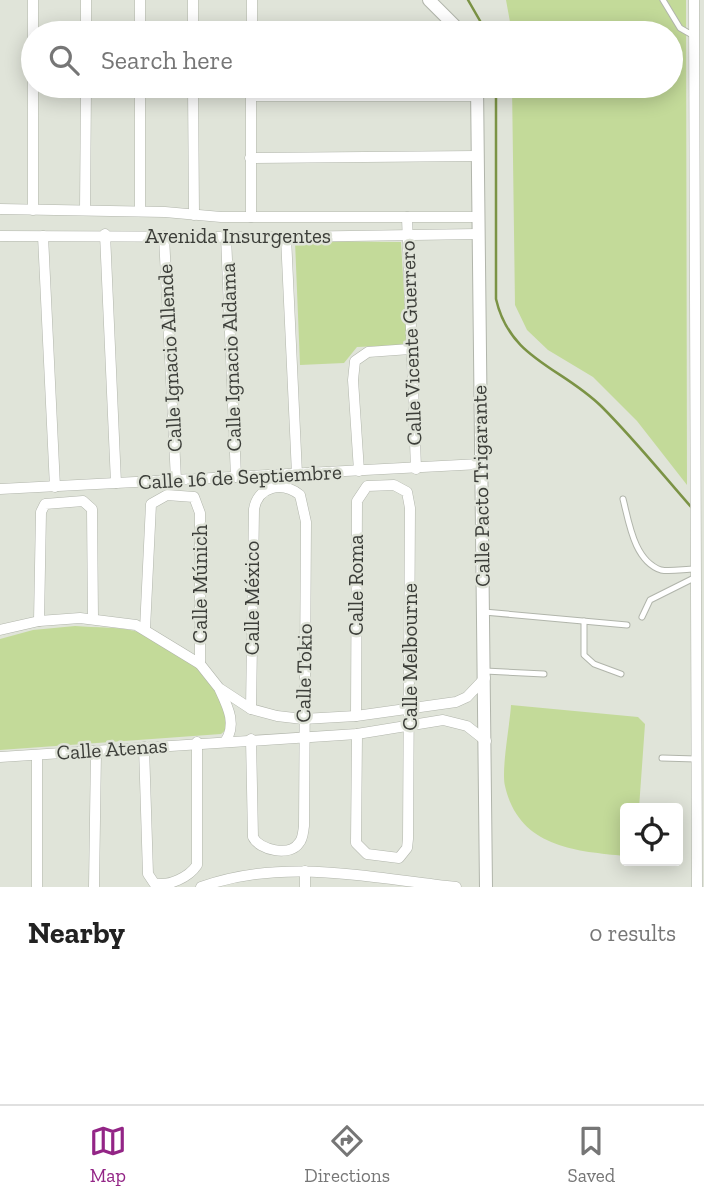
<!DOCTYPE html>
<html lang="en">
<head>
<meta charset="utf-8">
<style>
  :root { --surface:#fff; --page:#f2f2f2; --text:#222; --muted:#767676; --line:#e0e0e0; --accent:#932586 }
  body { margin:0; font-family:"Zilla Slab",serif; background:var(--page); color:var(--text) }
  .controls { position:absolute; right:21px; bottom:21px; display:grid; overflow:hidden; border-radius:7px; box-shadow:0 4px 18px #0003 }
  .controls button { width:63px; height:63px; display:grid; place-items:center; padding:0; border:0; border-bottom:2px solid var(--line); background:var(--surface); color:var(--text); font:35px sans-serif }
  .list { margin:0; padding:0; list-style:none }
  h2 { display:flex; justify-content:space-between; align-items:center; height:91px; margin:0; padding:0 28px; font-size:30px }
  h2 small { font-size:23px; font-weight:400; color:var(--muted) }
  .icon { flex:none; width:38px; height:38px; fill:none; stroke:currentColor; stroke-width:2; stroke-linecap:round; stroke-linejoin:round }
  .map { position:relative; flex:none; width:704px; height:887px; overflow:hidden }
  .search { position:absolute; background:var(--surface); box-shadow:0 4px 18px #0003; left:21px; right:21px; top:21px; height:77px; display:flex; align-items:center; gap:18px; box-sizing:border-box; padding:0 24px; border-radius:38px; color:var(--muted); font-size:26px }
  .sheet { height:217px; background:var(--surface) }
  nav { display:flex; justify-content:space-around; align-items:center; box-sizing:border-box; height:98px; border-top:2px solid var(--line); background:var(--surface); font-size:19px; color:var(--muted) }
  nav a { display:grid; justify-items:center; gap:4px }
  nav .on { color:var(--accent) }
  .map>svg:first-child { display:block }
</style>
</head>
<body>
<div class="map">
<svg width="704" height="887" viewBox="0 0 704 887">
  <rect width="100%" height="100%" fill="#e0e4d9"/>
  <!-- green -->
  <g fill="#c3da99">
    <polygon points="506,0 686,0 687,485 637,421 593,377 548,350 527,330 515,305 512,86 671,86 671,33 512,33"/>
    <polygon points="295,241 401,242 407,345 357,347 344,363 300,365"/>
    <path d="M75,626C95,628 123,626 141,633C179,649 230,682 227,729L221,734L0,750V639L33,630Z"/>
    <path d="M511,705L638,717L645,724L639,808H625V856C574,851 519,847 505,786C501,770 510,724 511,705Z"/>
  </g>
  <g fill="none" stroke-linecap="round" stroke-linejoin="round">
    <!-- stream -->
    <g stroke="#7b9345" stroke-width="2.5">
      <polyline points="468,0 487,33"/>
      <path d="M496,86V299C510,360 562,367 602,407C634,439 663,475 692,508"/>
    </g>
    <defs>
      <g id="service">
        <polyline points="663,0 680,28 694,36"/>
        <path d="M623,499C629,522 634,561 661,570C670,572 685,569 694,569"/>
        <polyline points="484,612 627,625"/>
        <polyline points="642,617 650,600 694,578"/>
        <polyline points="584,621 584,655 594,664 621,674"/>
        <polyline points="485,671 544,674"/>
        <polyline points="662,758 696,759"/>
      </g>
      <g id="minor">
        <polyline points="193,0 193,33"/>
        <polyline points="694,0 697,887"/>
        <polyline points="86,33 86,0"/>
        <polyline points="140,33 140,0"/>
        <polyline points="252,33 252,0"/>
        <polyline points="431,33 462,33"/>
        <polyline points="193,86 194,215"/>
        <polyline points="251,96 476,96"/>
        <polyline points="250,158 476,156"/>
        <polyline points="0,209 165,212 221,217 476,217"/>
        <polyline points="33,210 33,0"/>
        <polyline points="85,210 86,86"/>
        <polyline points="140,211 140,86"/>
        <polyline points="251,217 251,86"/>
        <polyline points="407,217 416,469"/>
        <polyline points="105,234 116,483"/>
        <polyline points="0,236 286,237 477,234"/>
        <polyline points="43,236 55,487"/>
        <polyline points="164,236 176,480"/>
        <polyline points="226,236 236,477"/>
        <polyline points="286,237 297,474"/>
        <polyline points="359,471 353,380 355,361 368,352 410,349"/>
        <polyline points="0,489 480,464"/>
        <polyline points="39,621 41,512 45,504 83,501 92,509 93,619"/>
        <polyline points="145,629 151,504 167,495 194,497 200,513 200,664"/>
        <polyline points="0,630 39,621 80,618 136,625 200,664 219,688 251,709 277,716 303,719 356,716 456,702 467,697 485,678"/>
        <path d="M220,690C228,707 237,725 225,742"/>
        <polyline points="356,716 357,501 367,486 394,485 407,492 410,508 408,839 407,848 399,858 367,854 356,843 357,734"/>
        <path d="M251,739L253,837C259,850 290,857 299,843C303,839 303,832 304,826L306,522L300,495C282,481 258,486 254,509L251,709"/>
        <path d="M144,747L148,874L154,883C169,887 189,877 197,865V742"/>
        <polyline points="37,755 37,887"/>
        <polyline points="0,757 357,734 443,720 467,726 486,741"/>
        <polyline points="305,871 305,887"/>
        <polyline points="94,887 96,751"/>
        <path d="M201,887C284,857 370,878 456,887"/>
      </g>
      <g id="tertiary">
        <polyline points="429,0 462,33"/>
        <polyline points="477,86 486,887"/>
      </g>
    </defs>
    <!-- service casing -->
    <use href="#service" stroke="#b1b5ab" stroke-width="7"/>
    <!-- minor casing -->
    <use href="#minor" stroke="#b1b5ab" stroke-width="11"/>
    <!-- tertiary casing -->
    <use href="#tertiary" stroke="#b1b5ab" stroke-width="14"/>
    <!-- service -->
    <use href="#service" stroke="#fff" stroke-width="5"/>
    <!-- minor -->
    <use href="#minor" stroke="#fff" stroke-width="10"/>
    <!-- tertiary -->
    <use href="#tertiary" stroke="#fff" stroke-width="12"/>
  </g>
  <g text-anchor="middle" stroke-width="5" stroke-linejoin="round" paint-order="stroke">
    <!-- street labels -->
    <g font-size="21" fill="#3c3e39" stroke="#e0e4d9">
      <text x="238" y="243">Avenida Insurgentes</text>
      <text transform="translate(411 343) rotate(-92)" y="7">Calle Vicente Guerrero</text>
      <text transform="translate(231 357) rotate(-92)" y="7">Calle Ignacio Aldama</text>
      <text transform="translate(170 358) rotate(-93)" y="7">Calle Ignacio Allende</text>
      <text transform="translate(240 477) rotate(-3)" y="7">Calle 16 de Septiembre</text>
      <text transform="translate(481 486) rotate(-91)" y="7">Calle Pacto Trigarante</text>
      <text transform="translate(200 584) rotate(-90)" y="7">Calle Múnich</text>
      <text transform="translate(356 585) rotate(-90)" y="7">Calle Roma</text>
      <text transform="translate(252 598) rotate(-90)" y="7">Calle México</text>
      <text transform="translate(410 657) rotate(-90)" y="7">Calle Melbourne</text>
      <text transform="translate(304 673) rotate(-89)" y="7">Calle Tokio</text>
      <text transform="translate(112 749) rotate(-4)" y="7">Calle Atenas</text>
    </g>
  </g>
</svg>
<div class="controls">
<button><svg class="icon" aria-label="locate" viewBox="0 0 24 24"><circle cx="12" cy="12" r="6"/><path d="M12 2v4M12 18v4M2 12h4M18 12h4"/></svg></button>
</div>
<div class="search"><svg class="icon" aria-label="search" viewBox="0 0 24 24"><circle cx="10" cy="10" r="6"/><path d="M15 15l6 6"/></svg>Search here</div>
</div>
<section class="sheet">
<h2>Nearby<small>0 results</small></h2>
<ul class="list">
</ul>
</section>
<nav>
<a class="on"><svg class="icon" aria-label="map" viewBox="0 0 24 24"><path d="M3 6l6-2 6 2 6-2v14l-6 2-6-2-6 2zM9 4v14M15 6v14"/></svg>Map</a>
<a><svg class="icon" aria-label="directions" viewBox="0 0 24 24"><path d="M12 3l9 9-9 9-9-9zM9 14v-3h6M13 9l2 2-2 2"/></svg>Directions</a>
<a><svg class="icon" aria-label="saved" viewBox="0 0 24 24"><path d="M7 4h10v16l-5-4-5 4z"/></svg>Saved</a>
</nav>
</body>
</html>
